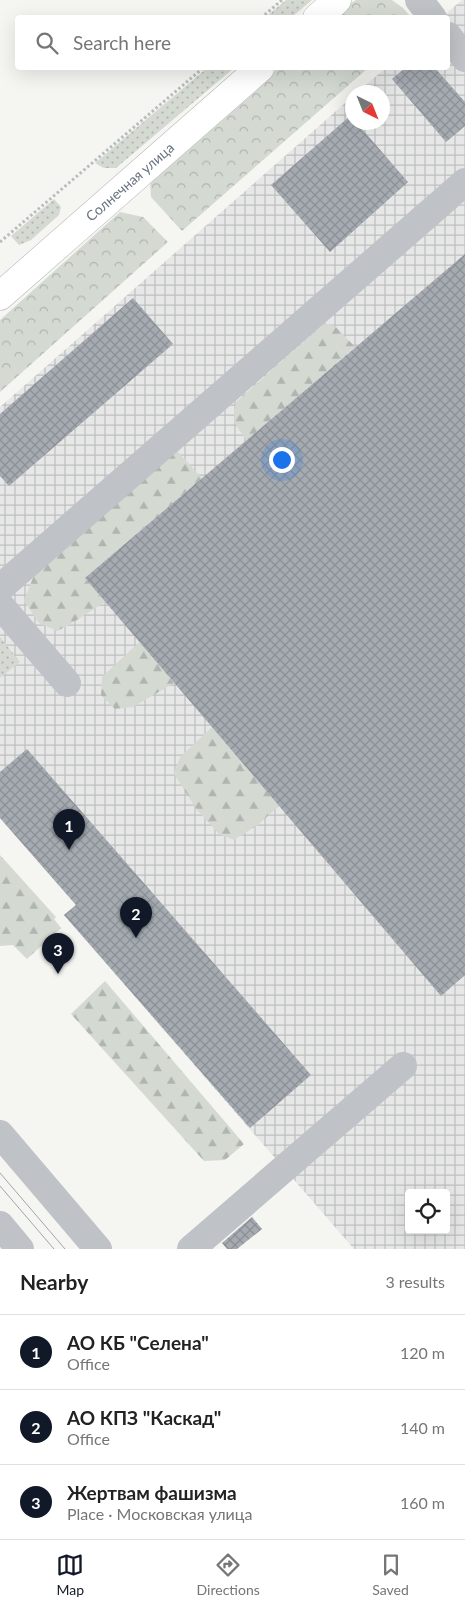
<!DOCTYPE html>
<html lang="en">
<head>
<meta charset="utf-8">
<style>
  :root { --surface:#fff; --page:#f2f2f2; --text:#222; --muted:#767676; --line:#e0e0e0; --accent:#111827 }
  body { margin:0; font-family:Lato,sans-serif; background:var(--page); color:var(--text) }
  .controls { position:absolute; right:15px; bottom:15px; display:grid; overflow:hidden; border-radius:5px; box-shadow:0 5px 20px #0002 }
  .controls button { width:45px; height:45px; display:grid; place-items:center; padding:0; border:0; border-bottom:1px solid var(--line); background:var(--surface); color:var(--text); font:25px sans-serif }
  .compass { position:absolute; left:345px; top:85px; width:45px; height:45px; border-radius:50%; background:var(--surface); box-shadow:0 5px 20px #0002; rotate:137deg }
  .you { position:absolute; left:281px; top:459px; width:18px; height:18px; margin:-12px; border:4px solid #fff; border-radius:50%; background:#1a73e8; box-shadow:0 0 0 8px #1a73e833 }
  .badge { display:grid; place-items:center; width:32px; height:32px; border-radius:50%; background:var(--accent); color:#fff; font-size:16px; font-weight:700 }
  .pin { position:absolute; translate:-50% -41px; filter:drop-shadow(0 1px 2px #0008) }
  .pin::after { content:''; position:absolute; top:26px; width:18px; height:15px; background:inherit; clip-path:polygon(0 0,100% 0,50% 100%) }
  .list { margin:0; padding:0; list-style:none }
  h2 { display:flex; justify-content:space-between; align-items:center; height:65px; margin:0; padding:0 20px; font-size:21px }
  h2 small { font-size:16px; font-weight:400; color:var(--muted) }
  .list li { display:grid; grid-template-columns:32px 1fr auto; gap:15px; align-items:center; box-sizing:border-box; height:75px; padding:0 20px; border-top:1px solid var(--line) }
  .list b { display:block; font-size:19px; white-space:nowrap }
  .list p { margin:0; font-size:16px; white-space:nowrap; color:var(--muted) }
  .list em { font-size:16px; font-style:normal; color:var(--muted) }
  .icon { flex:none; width:28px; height:28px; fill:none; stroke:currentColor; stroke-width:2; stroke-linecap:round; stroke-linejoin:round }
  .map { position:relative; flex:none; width:465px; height:1249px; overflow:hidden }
  .search { position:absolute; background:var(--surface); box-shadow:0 5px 20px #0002; left:15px; right:15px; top:15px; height:55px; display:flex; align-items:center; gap:12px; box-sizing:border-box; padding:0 18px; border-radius:5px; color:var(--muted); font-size:19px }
  .sheet { height:290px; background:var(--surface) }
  nav { display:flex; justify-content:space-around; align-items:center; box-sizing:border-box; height:70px; border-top:1px solid var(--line); background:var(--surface); font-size:14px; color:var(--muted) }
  nav a { display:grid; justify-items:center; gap:2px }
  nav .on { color:var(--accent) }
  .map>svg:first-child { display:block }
</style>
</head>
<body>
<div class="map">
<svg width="465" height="1249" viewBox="0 0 465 1249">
  <defs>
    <pattern id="industrial-grid" width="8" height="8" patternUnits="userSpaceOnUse" patternTransform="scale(1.25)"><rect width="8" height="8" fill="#e6e7e6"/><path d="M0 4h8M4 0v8" fill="none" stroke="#bec0c0"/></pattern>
    <pattern id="grass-dots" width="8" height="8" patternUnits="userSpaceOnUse" patternTransform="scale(1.25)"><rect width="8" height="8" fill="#d4dad2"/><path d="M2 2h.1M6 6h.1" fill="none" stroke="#b0b5b0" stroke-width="1.8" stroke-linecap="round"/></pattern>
    <pattern id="forest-firs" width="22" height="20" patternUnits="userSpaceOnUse" patternTransform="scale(1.25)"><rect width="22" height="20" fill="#d4dad2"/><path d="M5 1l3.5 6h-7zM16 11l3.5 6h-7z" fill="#b0b5b0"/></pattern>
    <pattern id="park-crowns" width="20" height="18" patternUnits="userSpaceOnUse" patternTransform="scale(1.25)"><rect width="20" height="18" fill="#d4dad2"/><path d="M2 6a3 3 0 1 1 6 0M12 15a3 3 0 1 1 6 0" fill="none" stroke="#b0b5b0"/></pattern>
    <pattern id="building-cross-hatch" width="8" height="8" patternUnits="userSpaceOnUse" patternTransform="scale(1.25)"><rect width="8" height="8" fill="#a5abb1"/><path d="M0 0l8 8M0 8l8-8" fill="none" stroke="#8a9095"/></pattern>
  </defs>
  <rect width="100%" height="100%" fill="#f5f5f2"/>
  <!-- industrial -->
  <path fill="url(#industrial-grid)" fill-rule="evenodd" d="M462,0H465V1249H354L64,915L76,905L0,818V407L352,97V122H382V92H357L386,68H448V18L442,17ZM409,1193H446V1230H409Z"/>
  <!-- grass -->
  <g fill="url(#grass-dots)">
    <polygon points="286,0 312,0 292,17 266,17"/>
    <polygon points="207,68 234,68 116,168 104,168 95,163"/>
    <polygon points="54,199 61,207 59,215 31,240 19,245 11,236"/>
    <polygon points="0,637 20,662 0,678"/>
  </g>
  <!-- forest -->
  <g fill="url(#forest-firs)">
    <path d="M324,324L335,326L355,347L247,440C234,424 232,423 236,402Z"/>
    <polygon points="177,451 202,478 85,578 105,602 69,625 57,631 39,623 24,601 34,575"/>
    <polygon points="139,642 174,683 133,707 115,709 101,695 102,677"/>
    <polygon points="212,727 279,806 259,824 234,840 219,834 197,810 174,774 180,757"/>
    <polygon points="0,855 56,917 54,919 61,928 27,959 13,945 0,946"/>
    <polygon points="105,981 244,1144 225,1160 204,1161 71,1014"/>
  </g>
  <!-- park -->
  <g fill="url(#park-crowns)">
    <polygon points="356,0 392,0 403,8 411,17 334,18 348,5"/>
    <polygon points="278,68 368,68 182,231 151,197 150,182"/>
    <polygon points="120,212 143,217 168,242 0,392 0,320"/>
  </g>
  <!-- building -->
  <g fill="url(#building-cross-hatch)">
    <polygon points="405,68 435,68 465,102 465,126 446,142 392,79"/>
    <polygon points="350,116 352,119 352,122 356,122 408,182 330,252 271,185"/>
    <polygon points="465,254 465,975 441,996 85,578"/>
    <polygon points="133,298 173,344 9,486 0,476 0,414"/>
    <polygon points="27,749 311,1075 250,1128 64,915 76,905 0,818 0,772"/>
    <polygon points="252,1217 262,1229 237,1249 227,1249 222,1243"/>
  </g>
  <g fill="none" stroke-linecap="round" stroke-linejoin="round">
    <defs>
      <g id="major">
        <polyline points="317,18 337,0"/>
        <polyline points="0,296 260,68"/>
      </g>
    </defs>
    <!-- major casing -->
    <use href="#major" stroke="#b3b6ba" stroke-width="29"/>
    <!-- path -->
    <g stroke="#b9bbbe" stroke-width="3" stroke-dasharray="2.5 2.5" stroke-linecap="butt">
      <polyline points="261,18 282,0"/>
      <polyline points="0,242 203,68"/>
    </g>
    <!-- minor -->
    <g stroke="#bfc2c6" stroke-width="28">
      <polyline points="419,0 433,18"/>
      <polyline points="448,36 465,58"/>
      <polyline points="0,588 465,182"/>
      <polyline points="0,605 67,683"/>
      <polyline points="0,1134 98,1249"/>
      <polyline points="0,1225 20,1249"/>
      <polyline points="191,1249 403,1066"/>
    </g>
    <!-- major -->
    <use href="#major" stroke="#fff" stroke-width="28"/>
    <!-- tram -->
    <g stroke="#a1a5ab" stroke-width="1">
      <polyline points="0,1173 65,1249"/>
      <polyline points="0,1186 54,1249"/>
    </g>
  </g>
  <g text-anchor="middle" stroke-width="5" stroke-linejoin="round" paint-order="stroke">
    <!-- street labels -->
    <g font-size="14" fill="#687380" stroke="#fff">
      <text transform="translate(130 182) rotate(-41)" y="5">Солнечная улица</text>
    </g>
  </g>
</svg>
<div class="controls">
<button><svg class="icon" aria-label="locate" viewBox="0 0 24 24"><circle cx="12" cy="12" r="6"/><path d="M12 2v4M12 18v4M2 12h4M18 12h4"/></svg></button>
</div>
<svg class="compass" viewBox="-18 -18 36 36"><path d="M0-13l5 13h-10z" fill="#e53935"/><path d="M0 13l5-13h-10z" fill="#767676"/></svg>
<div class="you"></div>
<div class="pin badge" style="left:69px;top:850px">1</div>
<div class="pin badge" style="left:136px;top:938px">2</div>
<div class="pin badge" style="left:58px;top:974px">3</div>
<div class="search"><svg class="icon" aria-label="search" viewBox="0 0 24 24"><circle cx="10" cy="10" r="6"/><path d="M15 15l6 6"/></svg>Search here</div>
</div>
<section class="sheet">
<h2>Nearby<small>3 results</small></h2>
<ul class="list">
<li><span class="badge">1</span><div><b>АО КБ &quot;Селена&quot;</b><p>Office</p></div><em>120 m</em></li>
<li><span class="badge">2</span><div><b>АО КПЗ &quot;Каскад&quot;</b><p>Office</p></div><em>140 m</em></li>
<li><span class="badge">3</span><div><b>Жертвам фашизма</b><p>Place · Московская улица</p></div><em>160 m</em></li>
</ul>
</section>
<nav>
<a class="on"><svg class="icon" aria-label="map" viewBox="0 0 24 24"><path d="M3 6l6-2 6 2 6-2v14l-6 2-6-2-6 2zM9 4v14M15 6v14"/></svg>Map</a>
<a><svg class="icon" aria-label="directions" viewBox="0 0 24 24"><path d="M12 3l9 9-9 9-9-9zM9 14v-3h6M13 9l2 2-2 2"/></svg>Directions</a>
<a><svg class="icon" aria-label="saved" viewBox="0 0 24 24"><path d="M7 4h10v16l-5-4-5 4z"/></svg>Saved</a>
</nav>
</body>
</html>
